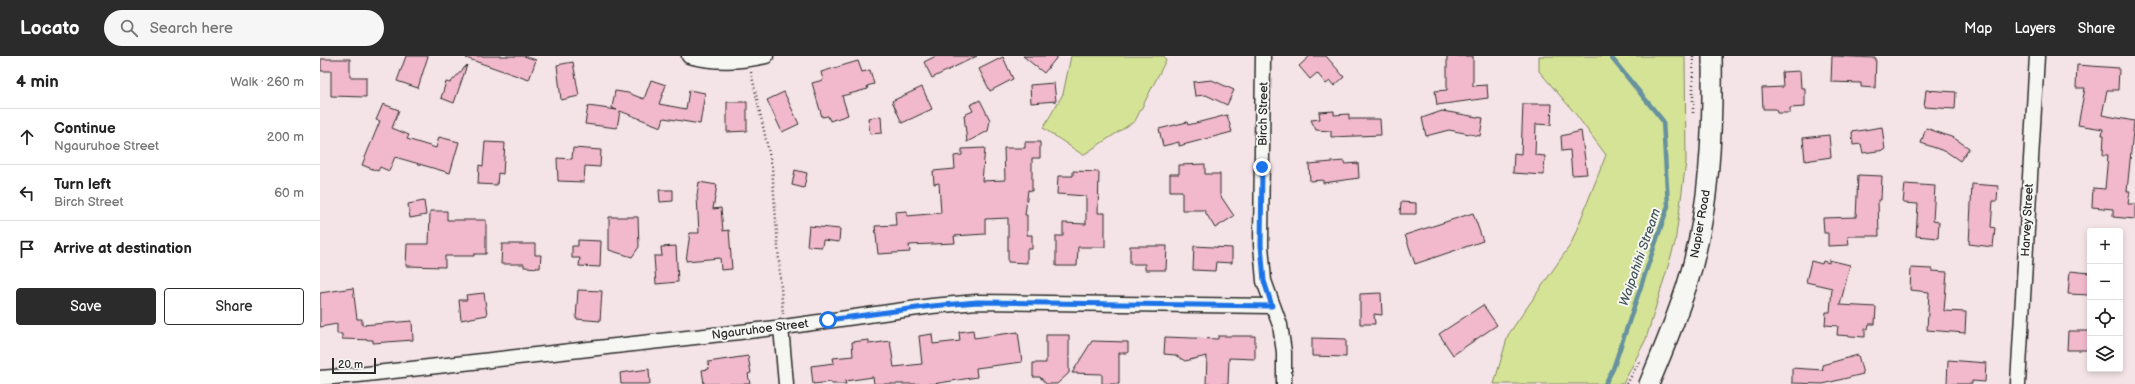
<!DOCTYPE html>
<html lang="en">
<head>
<meta charset="utf-8">
<style>
  :root { --surface:#fff; --page:#f6f6f6; --text:#222; --muted:#767676; --line:#e0e0e0; --accent:#2b2b2b }
  body { margin:0; font-family:"Balsamiq Sans",sans-serif; background:var(--page); color:var(--text) }
  .controls { position:absolute; right:12px; bottom:12px; display:grid; overflow:hidden; border-radius:4px; box-shadow:0 2px 6px #0003 }
  .controls button { width:36px; height:36px; display:grid; place-items:center; padding:0; border:0; border-bottom:1px solid var(--line); background:var(--surface); color:var(--text); font:20px sans-serif }
  .scale { position:absolute; left:12px; bottom:10px; width:44px; box-sizing:border-box; padding-left:4px; border:2px solid #2b2b2b; border-top:0; font-size:11px; line-height:14px; white-space:nowrap; color:#2b2b2b; -webkit-text-stroke:3px #f6f6f2; paint-order:stroke }
  .stop { position:absolute; width:12px; height:12px; margin:-9px; border:3px solid #1a73e8; border-radius:50%; background:#fff }
  .stop.end { background:#1a73e8; border-color:#fff; box-shadow:0 1px 4px #0008 }
  .list { margin:0; padding:0; list-style:none }
  h2 { display:flex; justify-content:space-between; align-items:center; height:52px; margin:0; padding:0 16px; font-size:17px }
  h2 small { font-size:13px; font-weight:400; color:var(--muted) }
  .list li { display:grid; grid-template-columns:26px 1fr auto; gap:12px; align-items:center; box-sizing:border-box; height:56px; padding:0 16px; border-top:1px solid var(--line) }
  .list b { display:block; font-size:15px; white-space:nowrap }
  .list p { margin:0; font-size:13px; white-space:nowrap; color:var(--muted) }
  .list em { font-size:13px; font-style:normal; color:var(--muted) }
  .actions { display:flex; gap:8px; padding:12px 16px }
  .actions a { flex:1; padding:9px 0; border:1px solid var(--accent); border-radius:4px; text-align:center; font-size:14px; color:var(--accent) }
  .actions .main { background:var(--accent); color:#fff }
  .icon { flex:none; width:22px; height:22px; fill:none; stroke:currentColor; stroke-width:2; stroke-linecap:round; stroke-linejoin:round }
  .map { position:relative; flex:none; width:1815px; height:328px; overflow:hidden }
  header { display:flex; align-items:center; gap:24px; box-sizing:border-box; height:56px; padding:0 20px; background:var(--accent); color:#fff }
  header strong { font-size:19px }
  nav { display:flex; gap:22px; margin-inline-start:auto; font-size:14px }
  .search { width:280px; height:36px; background:var(--page); display:flex; align-items:center; gap:10px; box-sizing:border-box; padding:0 14px; border-radius:22px; color:var(--muted); font-size:15px }
  main { display:flex }
  aside { flex:1; background:var(--surface) }
  .map>svg:first-child { display:block }
</style>
</head>
<body>
<header>
<strong>Locato</strong>
<div class="search"><svg class="icon" aria-label="search" viewBox="0 0 24 24"><circle cx="10" cy="10" r="6"/><path d="M15 15l6 6"/></svg>Search here</div>
<nav><a>Map</a><a>Layers</a><a>Share</a></nav>
</header>
<main>
<aside>
<h2>4 min<small>Walk · 260 m</small></h2>
<ul class="list">
<li><svg class="icon" aria-label="ahead" viewBox="0 0 24 24"><path d="M12 20V5M6 11l6-6 6 6"/></svg><div><b>Continue</b><p>Ngauruhoe Street</p></div><em>200 m</em></li>
<li><svg class="icon" aria-label="left" viewBox="0 0 24 24"><path d="M17 20v-9H6M10 6l-5 5 5 5"/></svg><div><b>Turn left</b><p>Birch Street</p></div><em>60 m</em></li>
<li><svg class="icon" aria-label="arrive" viewBox="0 0 24 24"><path d="M6 21V4h12l-3 4 3 4H6"/></svg><div><b>Arrive at destination</b></div></li>
</ul>
<div class="actions"><a class="main">Save</a><a>Share</a></div>
</aside>
<div class="map">
<svg width="1815" height="328" viewBox="0 0 1815 328">
  <rect width="100%" height="100%" fill="#f5e4e7"/>
  <filter id="ink" filterUnits="userSpaceOnUse"><feTurbulence type="fractalNoise" baseFrequency=".025" numOctaves="2"/><feDisplacementMap in="SourceGraphic" scale="8" xChannelSelector="R" yChannelSelector="G"/><feConvolveMatrix kernelMatrix="1 2 1 2 8 2 1 2 1" color-interpolation-filters="sRGB"/></filter>
  <g filter="url(#ink)">
    <!-- green -->
    <g fill="#d5e396" stroke="#808760">
      <polygon points="751,0 844,0 846,4 815,65 763,99 723,72 743,38"/>
      <polygon points="1219,0 1365,0 1366,106 1355,187 1326,283 1303,328 1174,328 1188,279 1251,188 1286,99 1254,56 1219,15"/>
    </g>
    <g fill="none" stroke-linecap="round" stroke-linejoin="round">
      <!-- stream -->
      <polyline stroke="#66929f" stroke-width="4.5" points="1285,328 1293,313 1348,150 1343,65 1290,0"/>
    </g>
    <!-- building -->
    <g fill="#f2b9cd" stroke="#2b2b2b">
      <polygon points="86,0 108,0 98,32 77,25"/>
      <polygon points="146,0 204,0 216,4 209,24 146,2"/>
      <polygon points="616,0 657,0 612,22 604,6"/>
      <polygon points="703,0 738,0 724,17"/>
      <polygon points="990,0 1006,0 1024,21 1014,30 1010,25 1006,28 997,17 990,23 979,10"/>
      <polygon points="1127,0 1153,0 1153,30 1167,29 1168,42 1117,49 1115,35 1127,34"/>
      <polygon points="1512,0 1556,2 1555,32 1541,31 1541,27 1511,26"/>
      <polygon points="683,1 693,23 670,35 659,13"/>
      <polygon points="1,3 30,3 30,21 46,21 46,41 11,40 11,15 1,15"/>
      <polygon points="538,5 542,16 550,14 554,28 547,30 548,33 522,40 528,59 510,65 508,60 502,61 492,27 503,24 501,16"/>
      <polygon points="253,6 259,40 241,44 237,9"/>
      <polygon points="147,9 134,47 121,42 126,26 130,27"/>
      <polygon points="1757,9 1799,12 1798,34 1787,34 1782,59 1814,65 1807,135 1810,135 1808,148 1815,148 1815,163 1793,161 1793,153 1772,151 1773,132 1785,133 1788,99 1783,99 1784,79 1782,79 1783,73 1758,69 1765,32 1756,32"/>
      <polygon points="1480,15 1481,32 1485,32 1485,51 1470,52 1470,57 1457,57 1456,53 1443,53 1442,32 1463,31 1462,16"/>
      <polygon points="331,24 346,29 339,48 366,53 369,34 385,37 380,68 344,62 341,71 300,55 297,72 265,68 268,50 297,54 292,52 295,35 308,37 324,43"/>
      <polygon points="892,24 914,34 907,49 886,39 875,40 873,26"/>
      <polygon points="734,27 736,45 711,47 710,29"/>
      <polygon points="602,31 612,53 582,67 572,45"/>
      <polygon points="1606,34 1636,36 1635,53 1604,51"/>
      <polygon points="464,36 479,68 462,76 447,44"/>
      <polygon points="660,44 670,64 668,75 647,86 644,59 653,55 650,49"/>
      <polygon points="407,46 427,46 427,75 407,76"/>
      <polygon points="63,48 79,54 72,72 89,79 87,83 116,92 119,81 139,86 130,117 75,101 69,115 60,111 58,115 42,109 60,65 56,64"/>
      <polygon points="1203,48 1232,48 1231,69 1216,68 1215,99 1225,100 1224,119 1193,117 1194,97 1201,98"/>
      <polygon points="1014,55 1014,59 1029,58 1029,63 1060,63 1061,79 1011,81 1011,75 996,74 991,64 1000,63 999,56"/>
      <polygon points="1122,55 1163,62 1160,80 1129,74 1106,80 1102,62"/>
      <polygon points="907,59 912,76 859,90 859,86 843,90 839,73 867,66 868,69"/>
      <polygon points="561,60 562,77 550,78 548,62"/>
      <polygon points="1562,71 1565,94 1543,97 1541,88 1533,89 1532,76"/>
      <polygon points="1606,72 1634,82 1649,92 1640,105 1627,96 1601,87"/>
      <polygon points="1261,75 1267,118 1252,119 1250,94 1242,95 1241,80"/>
      <polygon points="1509,79 1511,101 1485,105 1483,82"/>
      <polygon points="165,86 185,87 183,118 178,117 177,129 158,128 159,109 163,110"/>
      <polygon points="705,86 720,86 720,102 712,102 712,135 708,134 705,159 707,159 707,179 712,179 712,193 707,193 707,207 688,206 688,162 665,163 665,178 634,180 635,187 589,189 590,196 558,198 555,170 576,169 575,156 587,155 587,160 621,157 619,127 614,128 613,115 635,113 634,100 642,99 642,93 665,92 662,125 685,124 684,92 705,92"/>
      <polygon points="253,92 281,94 280,111 265,110 264,126 238,125 237,102 252,103"/>
      <polygon points="1024,105 1024,108 1038,107 1039,122 1003,127 1003,124 990,125 989,108"/>
      <polygon points="885,108 885,118 900,118 900,139 914,160 895,172 884,154 862,154 862,135 850,135 850,118 859,118 859,109"/>
      <polygon points="475,114 487,117 484,132 472,129"/>
      <polygon points="753,115 779,116 778,157 785,157 785,191 758,191 757,210 736,210 736,180 743,180 743,167 766,168 766,140 737,138 738,120 753,120"/>
      <polygon points="1538,119 1562,120 1561,144 1558,144 1559,180 1528,180 1529,189 1508,190 1508,177 1504,177 1503,162 1536,161"/>
      <polygon points="379,126 397,129 393,153 401,152 403,175 409,174 412,213 401,214 400,202 366,205 370,177 379,177 377,140"/>
      <polygon points="1585,128 1615,130 1613,165 1619,166 1618,182 1596,180 1598,148 1583,147"/>
      <polygon points="1652,128 1678,130 1677,145 1673,145 1671,171 1675,172 1673,191 1649,188"/>
      <polygon points="339,134 353,134 353,145 340,146"/>
      <polygon points="104,145 106,159 90,162 88,148"/>
      <polygon points="1081,146 1096,147 1096,158 1080,158"/>
      <polygon points="110,155 127,155 127,164 166,164 166,198 154,198 154,200 125,200 125,211 86,210 87,188 109,188"/>
      <polygon points="1153,157 1163,185 1095,208 1085,179"/>
      <polygon points="289,161 318,161 319,191 312,201 289,194"/>
      <polygon points="489,170 520,173 519,186 503,184 502,191 487,190"/>
      <polygon points="258,184 281,185 280,211 259,210 260,202 252,202 252,190 258,190"/>
      <polygon points="182,188 215,188 215,199 221,199 220,212 204,211 204,208 181,208"/>
      <polygon points="356,190 358,226 336,228 334,200 342,200 341,191"/>
      <polygon points="810,190 847,190 846,214 825,214 825,208 810,208"/>
      <polygon points="874,190 912,192 912,207 896,206 895,215 873,214"/>
      <polygon points="1509,204 1530,209 1520,249 1556,251 1555,268 1549,268 1548,273 1545,273 1545,281 1517,279 1518,270 1505,269 1506,256 1510,256 1512,232 1486,226 1491,205 1502,208 1503,205 1509,207"/>
      <polygon points="1591,212 1612,213 1612,215 1627,216 1624,255 1646,256 1645,277 1607,274 1609,236 1590,234"/>
      <polygon points="1750,215 1770,217 1770,239 1748,238"/>
      <polygon points="33,232 37,263 42,263 42,269 92,265 93,284 53,287 53,284 22,283 22,278 17,278 17,268 0,271 0,237"/>
      <polygon points="258,234 282,235 280,265 256,263"/>
      <polygon points="164,237 167,259 141,264 139,244 147,244 146,239"/>
      <polygon points="1061,237 1062,259 1054,258 1055,268 1040,268 1040,238"/>
      <polygon points="1163,249 1177,269 1133,299 1119,278"/>
      <polygon points="653,274 654,282 698,276 702,306 656,312 657,321 613,328 554,328 553,321 525,325 526,328 512,328 511,326 493,328 491,310 514,307 513,302 533,300 532,286 549,284 549,288 570,285 574,311 602,308 599,280 612,278 613,288 640,285 639,276"/>
      <polygon points="1748,275 1770,275 1770,294 1747,294"/>
      <polygon points="726,279 749,279 749,317 737,328 726,328 720,321 713,321 713,307 726,307"/>
      <polygon points="898,280 935,280 935,303 909,302 908,328 886,328 887,300 865,305 855,299 844,298 845,281 898,283"/>
      <polygon points="992,282 1026,283 1026,301 992,300"/>
      <polygon points="772,285 808,286 808,297 799,297 799,328 782,328 782,318 752,317"/>
      <polygon points="1538,299 1543,318 1503,328 1472,327 1472,312 1503,314 1502,309"/>
      <polygon points="428,300 431,317 428,318 430,328 384,328 382,314 389,313 388,306"/>
      <polygon points="1628,304 1666,307 1665,326 1652,325 1652,328 1627,328"/>
      <polygon points="329,313 330,328 301,328 300,317"/>
    </g>
    <g fill="none" stroke-linecap="round" stroke-linejoin="round">
      <defs>
        <g id="street">
          <path d="M369,0C395,7 420,6 446,0"/>
          <polyline points="943,0 941,189 944,225 960,269 964,296 964,328"/>
          <polyline points="461,271 466,328"/>
          <polyline points="0,322 38,319 464,271 612,250 657,246 952,250"/>
          <polyline points="1698,328 1717,0"/>
        </g>
        <path id="secondary" d="M1329,328C1343,295 1356,263 1367,229C1390,156 1393,76 1392,0"/>
      </defs>
      <!-- street casing -->
      <use href="#street" stroke="#2b2b2b" stroke-width="17"/>
      <!-- secondary casing -->
      <use href="#secondary" stroke="#2b2b2b" stroke-width="22"/>
      <!-- path -->
      <g stroke="#2b2b2b" stroke-width="2.5" stroke-dasharray="1 3" stroke-linecap="butt">
        <polyline points="1373,0 1373,57"/>
        <polyline points="431,16 452,111 463,258"/>
        <polyline points="1307,328 1319,306"/>
      </g>
      <!-- street -->
      <use href="#street" stroke="#f6f6f2" stroke-width="14"/>
      <!-- secondary -->
      <use href="#secondary" stroke="#f6f6f2" stroke-width="19"/>
    </g>
  </g>
  <g fill="none" stroke-linecap="round" stroke-linejoin="round" filter="url(#ink)">
    <!-- route -->
    <polyline stroke="#1a73e8" stroke-width="5" points="508,264 612,250 657,246 952,250 944,225 941,189 942,111"/>
  </g>
  <g text-anchor="middle" stroke-width="4" stroke-linejoin="round" paint-order="stroke">
    <!-- street labels -->
    <g font-size="12" fill="#2b2b2b" stroke="#f6f6f2">
      <text transform="translate(943 58) rotate(-89)" y="4">Birch Street</text>
      <text transform="translate(1707 164) rotate(-87)" y="4">Harvey Street</text>
      <text transform="translate(1380 168) rotate(-80)" y="4">Napier Road</text>
      <text transform="translate(440 273) rotate(-7)" y="4">Ngauruhoe Street</text>
    </g>
    <!-- water labels -->
    <g font-size="13" font-style="italic" fill="#44565c" stroke="#f6f6f2">
      <text transform="translate(1319 201) rotate(-71)" y="5">Waipahihi Stream</text>
    </g>
  </g>
</svg>
<div class="controls">
<button>+</button>
<button>−</button>
<button><svg class="icon" aria-label="locate" viewBox="0 0 24 24"><circle cx="12" cy="12" r="6"/><path d="M12 2v4M12 18v4M2 12h4M18 12h4"/></svg></button>
<button><svg class="icon" aria-label="layers" viewBox="0 0 24 24"><path d="M12 4l9 5-9 5-9-5zM3 14l9 5 9-5"/></svg></button>
</div>
<div class="scale">20 m</div>
<div class="stop" style="left:508px;top:264px"></div>
<div class="stop end" style="left:942px;top:111px"></div>
</div>
</main>
</body>
</html>
